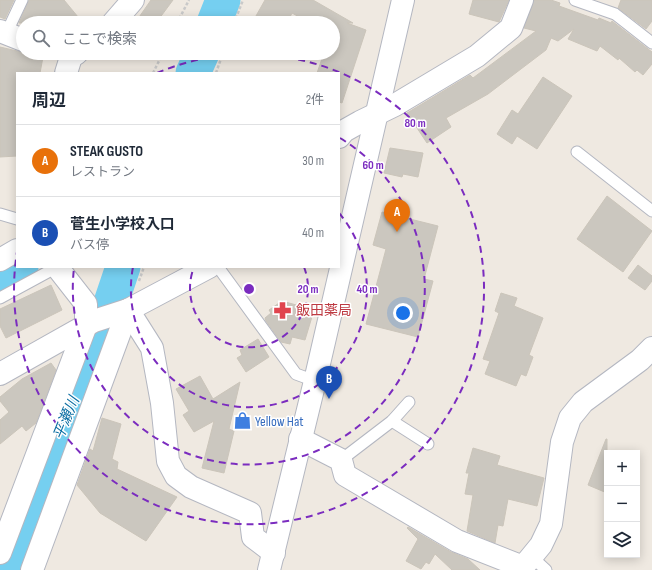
<!DOCTYPE html>
<html lang="ja">
<head>
<meta charset="utf-8">
<style>
  :root { --surface:#fff; --page:#f2f2f3; --text:#1f2937; --muted:#747a83; --line:#e0e1e3; --accent:#db2777 }
  body { margin:0; font-family:"Sofia Sans Condensed","Noto Sans JP",sans-serif; background:var(--page); color:var(--text) }
  .controls { position:absolute; right:12px; bottom:12px; display:grid; overflow:hidden; border-radius:0px; box-shadow:0 2px 10px #0003 }
  .controls button { width:36px; height:36px; display:grid; place-items:center; padding:0; border:0; border-bottom:1px solid var(--line); background:var(--surface); color:var(--text); font:20px sans-serif }
  .you { position:absolute; left:403px; top:313px; width:14px; height:14px; margin:-10px; border:3px solid #fff; border-radius:50%; background:#1a73e8; box-shadow:0 0 0 6px #1a73e833 }
  .badge { display:grid; place-items:center; width:26px; height:26px; border-radius:50%; background:var(--accent); color:#fff; font-size:13px; font-weight:700 }
  .pin { position:absolute; translate:-50% -33px; filter:drop-shadow(0 1px 2px #0008) }
  .pin::after { content:''; position:absolute; top:21px; width:14px; height:12px; background:inherit; clip-path:polygon(0 0,100% 0,50% 100%) }
  .list { margin:0; padding:0; list-style:none }
  h2 { display:flex; justify-content:space-between; align-items:center; height:52px; margin:0; padding:0 16px; font-size:17px }
  h2 small { font-size:13px; font-weight:400; color:var(--muted) }
  .list li { display:grid; grid-template-columns:26px 1fr auto; gap:12px; align-items:center; box-sizing:border-box; height:72px; padding:0 16px; border-top:1px solid var(--line) }
  .list b { display:block; font-size:15px; white-space:nowrap }
  .list p { margin:0; font-size:13px; white-space:nowrap; color:var(--muted) }
  .list em { font-size:13px; font-style:normal; color:var(--muted) }
  .icon { flex:none; width:22px; height:22px; fill:none; stroke:currentColor; stroke-width:2; stroke-linecap:round; stroke-linejoin:round }
  .map { position:relative; flex:none; width:652px; height:570px; overflow:hidden }
  .search { position:absolute; background:var(--surface); box-shadow:0 2px 10px #0003; left:16px; top:16px; width:324px; height:44px; display:flex; align-items:center; gap:10px; box-sizing:border-box; padding:0 14px; border-radius:22px; color:var(--muted); font-size:15px }
  .panel { position:absolute; background:var(--surface); box-shadow:0 2px 10px #0003; left:16px; top:72px; width:324px; height:196px; border-radius:0px }
  .map>svg:first-child { display:block }
</style>
</head>
<body>
<div class="map">
<svg width="652" height="570" viewBox="0 0 652 570">
  <rect width="100%" height="100%" fill="#efe9e1"/>
  <g fill="none" stroke-linecap="round" stroke-linejoin="round">
    <!-- river -->
    <g stroke="#75cff0" stroke-width="35">
      <polyline points="214,23 223,0"/>
      <polyline points="193,73 202,53"/>
      <polyline points="0,278 21,267"/>
      <polyline points="10,570 50,457 96,347 123,267"/>
    </g>
  </g>
  <!-- building -->
  <g fill="#cbc7bf" stroke="#cbc5ba">
    <polygon points="0,0 14,0 5,19 0,17"/>
    <polygon points="29,0 64,0 83,23 19,23"/>
    <polygon points="151,0 173,0 156,23 135,23"/>
    <polygon points="265,0 313,0 353,23 347,23 366,30 342,103 339,102 339,73 317,73 324,53 333,53 333,23 310,23 292,13 287,23 252,23"/>
    <polygon points="473,0 509,0 499,22 469,14"/>
    <polygon points="534,0 551,0 560,3 559,6 598,20 599,18 611,23 612,21 652,52 652,64 643,75 637,70 635,72 619,58 618,60 600,46 597,51 568,39 574,29 558,41 551,38 546,50 488,94 446,118 451,127 427,143 407,113 470,75 473,78 536,31 524,28"/>
    <polygon points="621,0 652,0 652,21 646,29 618,8"/>
    <polygon points="0,47 43,57 40,73 17,73 17,156 0,157"/>
    <polygon points="543,77 572,96 537,149 517,136 512,144 497,134 512,110 518,114"/>
    <polygon points="390,148 423,153 418,177 403,174 402,177 384,173"/>
    <polygon points="607,196 652,231 623,272 577,239"/>
    <polygon points="382,212 438,226 424,279 433,281 418,337 366,324 386,249 373,245"/>
    <polygon points="638,265 652,276 652,281 645,290 628,278"/>
    <polygon points="51,285 62,310 6,338 0,326 0,309"/>
    <polygon points="501,293 517,298 514,306 543,318 529,355 533,357 526,376 521,374 516,386 485,374 490,361 483,359 499,313 495,311"/>
    <polygon points="282,301 314,310 305,340 292,337 290,344 281,342 266,321 265,318 271,313 269,310"/>
    <polygon points="258,339 269,357 246,372 237,358 242,355 240,350"/>
    <polygon points="51,363 56,370 36,423 26,431 22,426 0,444 0,420 9,412 0,401 0,397 22,379"/>
    <polygon points="200,376 213,399 240,382 229,429 234,431 224,473 202,468 214,421 194,432 183,415 189,411 176,389"/>
    <polygon points="102,418 121,424 112,459 118,462 117,469 177,497 146,541 100,513 77,485 90,449 93,451"/>
    <polygon points="606,439 607,439 607,493 588,485"/>
    <polygon points="473,448 500,456 497,465 544,478 537,506 508,499 503,526 498,525 495,543 467,531 473,495 465,494 469,473 466,473"/>
    <polygon points="408,527 451,552 468,559 480,570 452,570 435,554 429,564 426,562 421,569 406,561 418,539 407,528"/>
  </g>
  <g fill="none" stroke-linecap="round" stroke-linejoin="round">
    <defs>
      <g id="lane">
        <polyline points="575,0 615,14 652,43"/>
        <polyline points="6,34 22,0"/>
        <polyline points="577,152 652,211"/>
        <polyline points="0,214 17,219"/>
        <polyline points="218,267 296,374 315,381"/>
        <polyline points="0,298 57,267"/>
        <polyline points="392,421 428,444"/>
        <polyline points="341,460 392,421 409,402"/>
        <polyline points="532,557 546,570"/>
      </g>
      <g id="street">
        <polyline points="113,23 133,0"/>
        <polyline points="0,31 23,40"/>
        <polyline points="66,73 71,57 77,53"/>
        <polyline points="339,137 344,131 360,122 395,105 477,56 511,28 522,0"/>
        <polyline points="0,260 17,250"/>
        <polyline points="128,310 152,348 162,403 168,461 176,476 191,487 250,513 253,537 274,553"/>
        <polyline points="0,374 94,321 128,310 209,267"/>
        <polyline points="300,439 341,460 345,475 457,541 523,567 541,545 551,524 562,442 570,418 583,402 640,360 652,348"/>
        <polyline points="0,553 86,325 86,304 57,267"/>
        <polyline points="32,570 128,310"/>
      </g>
      <polyline id="secondary" points="269,570 315,381 403,0"/>
    </defs>
    <!-- lane casing -->
    <use href="#lane" stroke="#b4b7c1" stroke-width="13"/>
    <!-- street casing -->
    <use href="#street" stroke="#b4b7c1" stroke-width="24"/>
    <!-- secondary casing -->
    <use href="#secondary" stroke="#b4b7c1" stroke-width="24"/>
    <!-- path -->
    <g stroke="#c9c9c9" stroke-width="2.5" stroke-dasharray="3 2" stroke-linecap="butt">
      <polyline points="177,23 189,0"/>
      <polyline points="234,23 243,0"/>
      <polyline points="153,73 163,53"/>
      <polyline points="216,73 223,53"/>
      <polyline points="139,281 144,267"/>
    </g>
    <!-- lane -->
    <use href="#lane" stroke="#fff" stroke-width="11"/>
    <!-- street -->
    <use href="#street" stroke="#fff" stroke-width="22"/>
    <!-- secondary -->
    <use href="#secondary" stroke="#fff" stroke-width="22"/>
  </g>
  <!-- distance rings -->
  <g fill="none" stroke="#7b2cbf" stroke-width="2" stroke-dasharray="7 5">
    <path d="M304 267A59 59 0 1 1 194 267"/>
    <path d="M339 213A118 118 0 1 1 133 267"/>
    <path d="M340 138A176 176 0 1 1 74 268"/>
    <path d="M157 73A235 235 0 1 1 17 252"/>
  </g>
  <!-- icons -->
  <defs>
    <symbol id="pharmacy-bare" viewBox="-9 -9 18 18"><path d="M-2-6h4v4h4v4h-4v4h-4v-4h-4v-4h4Z" fill="#e0444e" stroke="#fff" stroke-width="2.5" paint-order="stroke"/></symbol>
    <symbol id="shop-bare" viewBox="-9 -9 18 18"><path d="M-5-2.5h2.3a2.7 3.5 0 0 1 5.4 0H5L5.5 6h-11ZM-1.5-2.5h3a1.5 2.3 0 0 0-3 0Z" fill="#3f7fe0" stroke="#fff" stroke-width="2.5" paint-order="stroke"/></symbol>
  </defs>
  <g fill-rule="evenodd">
    <use href="#pharmacy-bare" x="270" y="298" width="25" height="25"/>
    <use href="#shop-bare" x="230" y="408" width="25" height="25"/>
  </g>
  <g text-anchor="middle" stroke-width="3" stroke-linejoin="round" paint-order="stroke">
    <!-- health labels -->
    <g font-size="14" fill="#be3a42" stroke="#fff" text-anchor="start">
      <text x="296" y="315">飯田薬局</text>
    </g>
    <!-- shop labels -->
    <g font-size="14" fill="#366cbe" stroke="#fff" text-anchor="start">
      <text x="255" y="426">Yellow Hat</text>
    </g>
    <!-- water labels -->
    <g font-size="15" font-style="italic" fill="#0d6fa3" stroke="#fff">
      <text transform="translate(66 418) rotate(-68)" y="5">平瀬川</text>
    </g>
  </g>
  <circle cx="249" cy="289" r="6" fill="#7b2cbf" stroke="#fff" stroke-width="2"/>
  <g font-size="12" text-anchor="middle" font-weight="bold" fill="#7b2cbf" stroke="#fff" stroke-width="3" stroke-linejoin="round" paint-order="stroke">
    <text x="415" y="127">80 m</text>
    <text x="373" y="169">60 m</text>
    <text x="308" y="293">20 m</text>
    <text x="367" y="293">40 m</text>
  </g>
</svg>
<div class="controls">
<button>+</button>
<button>−</button>
<button><svg class="icon" aria-label="layers" viewBox="0 0 24 24"><path d="M12 4l9 5-9 5-9-5zM3 14l9 5 9-5"/></svg></button>
</div>
<div class="you"></div>
<div class="pin badge" style="left:397px;top:232px;background:#e8710a">A</div>
<div class="pin badge" style="left:329px;top:399px;background:#1a4fb4">B</div>
<div class="search"><svg class="icon" aria-label="search" viewBox="0 0 24 24"><circle cx="10" cy="10" r="6"/><path d="M15 15l6 6"/></svg>ここで検索</div>
<section class="panel">
<h2>周辺<small>2件</small></h2>
<ul class="list">
<li><span class="badge" style="background:#e8710a">A</span><div><b>STEAK GUSTO</b><p>レストラン</p></div><em>30 m</em></li>
<li><span class="badge" style="background:#1a4fb4">B</span><div><b>菅生小学校入口</b><p>バス停</p></div><em>40 m</em></li>
</ul>
</section>
</div>
</body>
</html>
